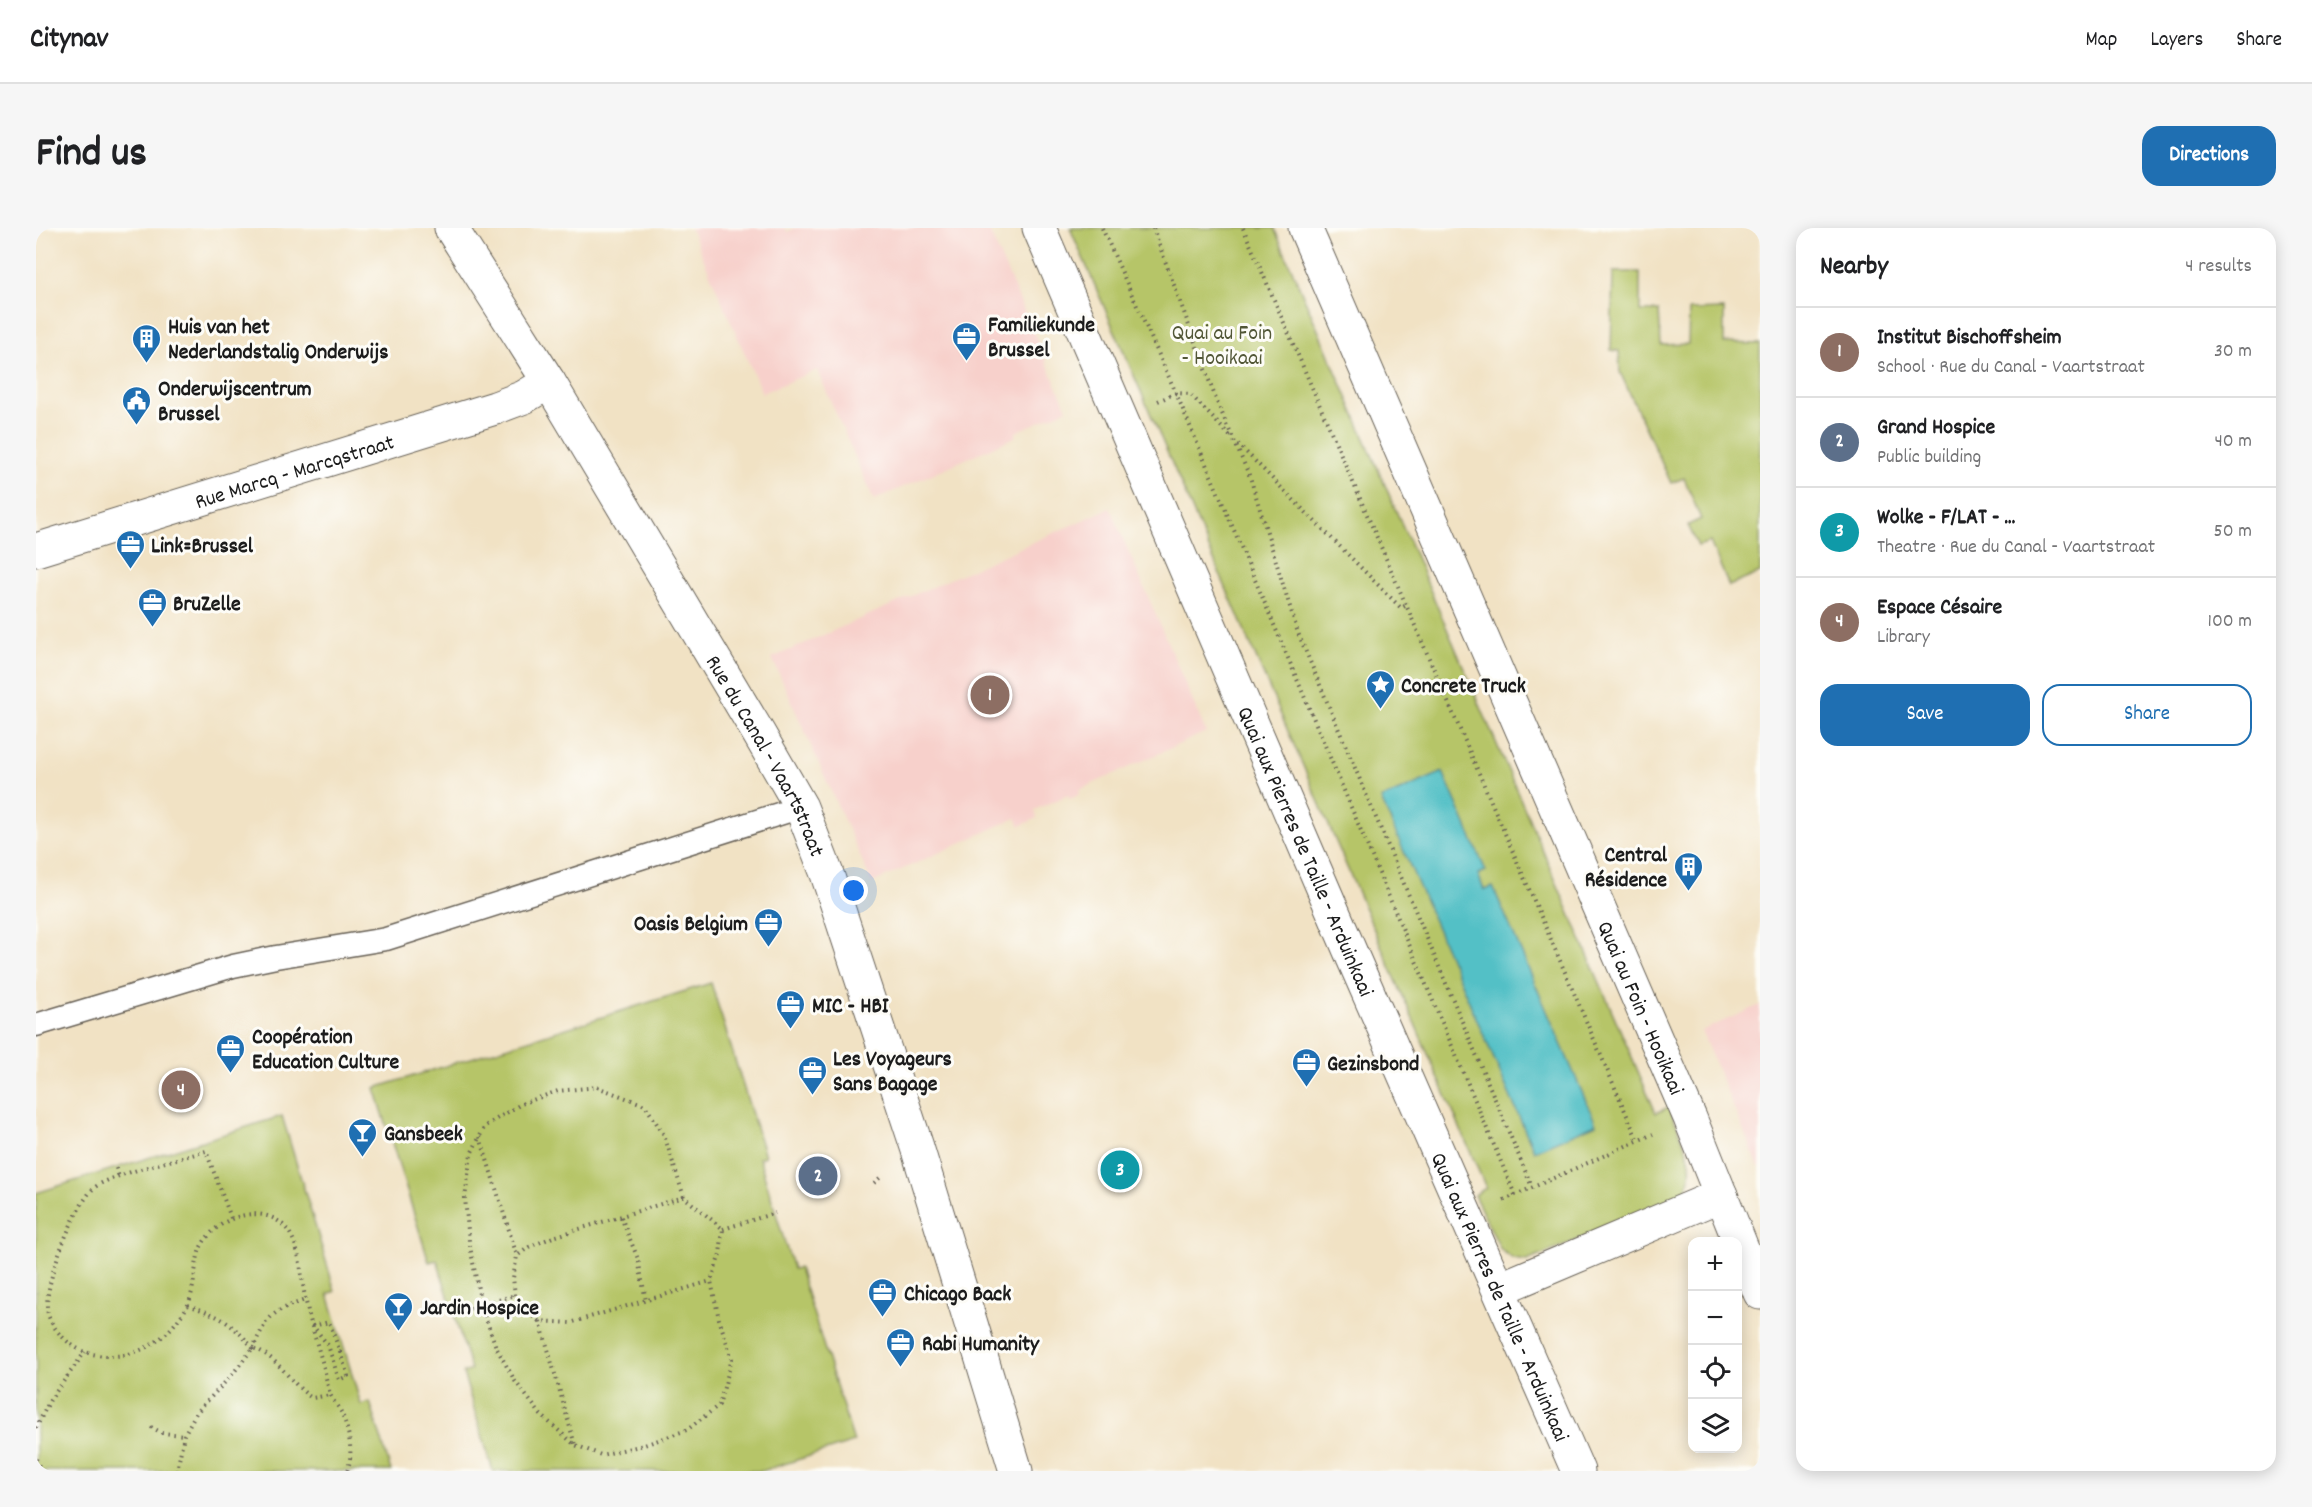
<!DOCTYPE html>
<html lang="en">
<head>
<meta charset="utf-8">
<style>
  :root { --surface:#fff; --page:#f6f6f6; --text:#202124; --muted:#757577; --line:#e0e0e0; --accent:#1f6fb2 }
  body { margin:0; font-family:Dekko,sans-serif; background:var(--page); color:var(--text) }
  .controls { position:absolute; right:18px; bottom:18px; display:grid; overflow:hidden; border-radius:12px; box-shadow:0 3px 15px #0003 }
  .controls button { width:54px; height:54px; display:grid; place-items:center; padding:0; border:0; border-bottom:2px solid var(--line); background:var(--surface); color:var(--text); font:30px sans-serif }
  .you { position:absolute; left:818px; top:663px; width:21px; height:21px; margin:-15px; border:4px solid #fff; border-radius:50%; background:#1a73e8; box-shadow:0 0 0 9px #1a73e833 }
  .badge { display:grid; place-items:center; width:39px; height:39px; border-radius:50%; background:var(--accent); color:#fff; font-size:20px; font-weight:700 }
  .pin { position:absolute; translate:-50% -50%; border:3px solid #fff; box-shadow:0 2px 6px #0006 }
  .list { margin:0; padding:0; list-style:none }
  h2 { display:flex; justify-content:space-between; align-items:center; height:78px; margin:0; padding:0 24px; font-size:26px }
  h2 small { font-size:20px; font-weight:400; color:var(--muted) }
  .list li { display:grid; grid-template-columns:39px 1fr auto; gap:18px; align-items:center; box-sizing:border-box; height:90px; padding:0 24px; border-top:2px solid var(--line) }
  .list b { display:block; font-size:22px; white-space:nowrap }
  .list p { margin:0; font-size:20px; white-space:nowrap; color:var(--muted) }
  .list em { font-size:20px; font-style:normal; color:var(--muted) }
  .actions { display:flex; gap:12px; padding:18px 24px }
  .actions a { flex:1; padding:14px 0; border:2px solid var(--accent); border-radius:18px; text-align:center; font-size:21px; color:var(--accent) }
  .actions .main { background:var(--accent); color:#fff }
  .icon { flex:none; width:33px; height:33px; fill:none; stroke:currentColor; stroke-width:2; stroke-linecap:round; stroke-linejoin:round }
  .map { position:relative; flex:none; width:1724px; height:1243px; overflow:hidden; border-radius:18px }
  header { display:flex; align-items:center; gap:36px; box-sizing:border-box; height:84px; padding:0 30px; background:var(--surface); border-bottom:2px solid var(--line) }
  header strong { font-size:28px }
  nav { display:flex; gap:33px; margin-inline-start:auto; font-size:21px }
  .intro { display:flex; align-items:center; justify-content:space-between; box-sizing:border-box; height:144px; padding:0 36px }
  h1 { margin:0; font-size:42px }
  .button { padding:15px 27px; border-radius:18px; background:var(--accent); color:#fff; font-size:21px; font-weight:700 }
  main { display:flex; gap:36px; padding:0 36px }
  aside { flex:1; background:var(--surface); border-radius:18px; box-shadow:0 3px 15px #0003 }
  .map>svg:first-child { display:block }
</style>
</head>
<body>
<header>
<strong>Citynav</strong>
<nav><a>Map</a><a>Layers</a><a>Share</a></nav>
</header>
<div class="intro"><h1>Find us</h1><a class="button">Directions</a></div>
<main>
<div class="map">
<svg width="1724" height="1243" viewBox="0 0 1724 1243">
  <rect width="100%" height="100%" fill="#fdfcf7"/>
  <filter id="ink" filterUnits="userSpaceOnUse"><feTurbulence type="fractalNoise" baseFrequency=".0167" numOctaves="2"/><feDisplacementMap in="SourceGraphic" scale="12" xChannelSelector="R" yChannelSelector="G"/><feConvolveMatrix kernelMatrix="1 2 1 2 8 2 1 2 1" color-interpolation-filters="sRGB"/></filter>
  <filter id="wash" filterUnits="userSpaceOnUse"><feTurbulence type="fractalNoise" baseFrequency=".008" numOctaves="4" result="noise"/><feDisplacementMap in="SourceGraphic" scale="24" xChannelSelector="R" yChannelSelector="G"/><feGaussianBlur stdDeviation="1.35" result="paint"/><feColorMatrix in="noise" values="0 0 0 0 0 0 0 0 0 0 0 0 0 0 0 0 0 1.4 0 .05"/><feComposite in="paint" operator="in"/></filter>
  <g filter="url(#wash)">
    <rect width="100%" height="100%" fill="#f1e2c4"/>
    <!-- built -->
    <g fill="#f7d0cb">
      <polygon points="654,0 749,0 751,4 759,0 952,0 1031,181 980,204 979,209 838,272 781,142 726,165"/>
      <polygon points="1074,280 1170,504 1043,562 1044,566 1034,571 1032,567 998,582 1001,590 984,598 980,590 836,655 736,430"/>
      <polygon points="1724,777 1724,939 1723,939 1665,803"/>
    </g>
    <!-- green -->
    <g fill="#b6c568" stroke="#697042" stroke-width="1.5">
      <path d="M1034,0H1238L1620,885L1633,879C1644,907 1669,945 1643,970L1491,1033L1477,1031L1465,1022L1438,967L1450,960Z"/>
      <polygon points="1577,44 1604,44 1604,83 1623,83 1625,117 1652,116 1653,82 1688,81 1688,115 1724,116 1724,345 1693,358 1674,314 1662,318 1652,297 1665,291 1648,250 1635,255 1584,144 1583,123 1575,122"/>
      <polygon points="675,755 729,928 723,930 757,1041 763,1040 818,1214 726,1243 457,1243 427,1145 435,1142 401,1032 393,1034 339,860"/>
      <polygon points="246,888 299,1063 292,1066 325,1177 334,1174 355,1243 0,1243 0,965"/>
    </g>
    <!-- water -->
    <polygon fill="#52c0c6" stroke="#376e71" stroke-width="1.5" points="1407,544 1450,643 1442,646 1448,662 1457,659 1560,896 1498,923 1345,571"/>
  </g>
  <g filter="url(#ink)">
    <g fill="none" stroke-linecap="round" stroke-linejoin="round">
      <defs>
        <polyline id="lane" points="0,797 197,738 240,729 350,711 765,579"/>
        <g id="street">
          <path id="s1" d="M415,0L513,154L723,506L765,579L791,646L881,919L980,1243"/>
          <path id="s2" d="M1003,0L1317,730L1542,1243"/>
          <path id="s3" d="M1269,0L1654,890L1724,1065"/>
          <path id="s4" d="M0,322L459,180L488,169L513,154"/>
          <polyline points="1463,1061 1685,967"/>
        </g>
      </defs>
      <!-- lane casing -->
      <use href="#lane" stroke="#676157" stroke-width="25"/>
      <!-- street casing -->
      <use href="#street" stroke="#676157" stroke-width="35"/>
      <!-- path -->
      <g stroke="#676157" stroke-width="4" stroke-dasharray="1.5 4.5" stroke-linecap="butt">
        <polyline points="1066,0 1140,165 1479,967"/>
        <polyline points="1117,0 1181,174 1214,249 1262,405 1496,959"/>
        <polyline points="1207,0 1602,913"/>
        <polyline points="1122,173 1140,165 1154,166 1196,210"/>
        <polyline points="1202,216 1365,380 1369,378"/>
        <polygon points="561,859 609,877 628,907 648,969 687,1001 684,1026 675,1053 683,1091 696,1131 683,1177 651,1202 608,1217 565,1227 539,1217 505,1187 479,1153 460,1119 445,1077 433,1013 429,970 435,926 449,898 485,876 522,863"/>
        <polyline points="444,909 481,1028"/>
        <polyline points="80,940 83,949"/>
        <polyline points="838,955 846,948"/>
        <polyline points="648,969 517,1009 493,1019 481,1028 477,1050 479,1067 493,1085 504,1093 534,1095 675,1053"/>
        <polyline points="1468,972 1617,906"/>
        <polyline points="585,989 602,1031 610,1073"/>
        <path d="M195,990L170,923C147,930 72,947 58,960C39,977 5,1060 12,1086C16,1101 34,1119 49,1124C86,1136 122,1121 144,1089C147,1085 151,1080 153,1074C159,1059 159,1028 166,1017C175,1001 192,990 209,987C226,984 243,989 253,1004C265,1022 265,1049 269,1069C274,1095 282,1119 289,1144C290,1151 292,1159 294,1166C297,1173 303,1179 306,1186C313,1202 318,1227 311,1243"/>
        <polyline points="687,1001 739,985"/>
        <path d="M152,1077C184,1088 195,1094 217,1120C232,1087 235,1084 269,1072"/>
        <polyline points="417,1086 479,1067"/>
        <polyline points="504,1093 539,1217"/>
        <polyline points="304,1124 312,1148 303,1152 292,1117 277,1098 293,1094 304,1124 309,1122"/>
        <polyline points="115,1199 126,1205 148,1207"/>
        <polyline points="0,1200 14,1172 49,1124"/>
        <polyline points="0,1231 5,1243"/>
        <path d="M141,1243L148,1207L160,1185L195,1148L217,1120C243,1129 254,1156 276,1170L295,1167"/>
      </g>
      <!-- lane -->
      <use href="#lane" stroke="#fff" stroke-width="22"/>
      <!-- street -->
      <use href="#street" stroke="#fff" stroke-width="33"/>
    </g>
  </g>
  <!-- icons -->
  <defs>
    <symbol id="office-pin" viewBox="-11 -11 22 30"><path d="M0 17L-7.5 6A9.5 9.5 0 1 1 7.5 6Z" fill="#1f6fb2" stroke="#fdfcf7"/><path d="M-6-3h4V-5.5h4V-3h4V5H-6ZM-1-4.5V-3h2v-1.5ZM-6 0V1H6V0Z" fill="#fff"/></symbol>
    <symbol id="building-pin" viewBox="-11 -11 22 30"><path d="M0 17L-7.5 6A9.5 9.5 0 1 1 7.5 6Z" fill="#1f6fb2" stroke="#fdfcf7"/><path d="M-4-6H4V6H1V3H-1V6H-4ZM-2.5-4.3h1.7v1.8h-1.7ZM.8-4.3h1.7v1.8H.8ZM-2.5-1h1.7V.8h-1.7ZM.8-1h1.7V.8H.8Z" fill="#fff"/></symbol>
    <symbol id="civic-pin" viewBox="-11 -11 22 30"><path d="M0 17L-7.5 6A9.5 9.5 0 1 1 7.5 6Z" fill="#1f6fb2" stroke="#fdfcf7"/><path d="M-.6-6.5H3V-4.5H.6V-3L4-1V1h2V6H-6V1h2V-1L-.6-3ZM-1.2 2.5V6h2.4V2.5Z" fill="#fff"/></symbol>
    <symbol id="sight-pin" viewBox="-11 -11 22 30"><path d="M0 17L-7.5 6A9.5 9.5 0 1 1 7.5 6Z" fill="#1f6fb2" stroke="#fdfcf7"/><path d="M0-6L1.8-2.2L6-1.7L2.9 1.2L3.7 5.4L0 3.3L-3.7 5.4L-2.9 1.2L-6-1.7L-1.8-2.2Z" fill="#fff"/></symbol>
    <symbol id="bar-pin" viewBox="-11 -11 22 30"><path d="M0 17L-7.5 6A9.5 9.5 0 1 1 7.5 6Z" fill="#1f6fb2" stroke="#fdfcf7"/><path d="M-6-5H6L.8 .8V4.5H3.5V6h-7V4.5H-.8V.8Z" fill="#fff"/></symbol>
  </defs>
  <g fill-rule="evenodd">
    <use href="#office-pin" x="914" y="92" width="33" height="45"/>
    <use href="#building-pin" x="94" y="94" width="33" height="45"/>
    <use href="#civic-pin" x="84" y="156" width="33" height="45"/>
    <use href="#office-pin" x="78" y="300" width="33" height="45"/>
    <use href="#office-pin" x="100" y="358" width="33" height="45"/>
    <use href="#sight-pin" x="1328" y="440" width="33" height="45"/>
    <use href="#building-pin" x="1636" y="622" width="33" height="45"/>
    <use href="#office-pin" x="716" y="678" width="33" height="45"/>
    <use href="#office-pin" x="738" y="760" width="33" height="45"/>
    <use href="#office-pin" x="178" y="804" width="33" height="45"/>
    <use href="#office-pin" x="1254" y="818" width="33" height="45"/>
    <use href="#office-pin" x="760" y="826" width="33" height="45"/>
    <use href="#bar-pin" x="310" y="888" width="33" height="45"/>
    <use href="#office-pin" x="830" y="1048" width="33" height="45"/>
    <use href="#bar-pin" x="346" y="1062" width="33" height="45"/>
    <use href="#office-pin" x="848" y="1098" width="33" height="45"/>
  </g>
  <g text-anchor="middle" stroke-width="6" stroke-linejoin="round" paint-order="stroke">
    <!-- poi labels -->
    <g font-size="22" font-weight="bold" fill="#1c1c1c" stroke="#fdfcf7" text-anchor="start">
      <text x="952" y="103">Familiekunde<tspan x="952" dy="25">Brussel</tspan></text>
      <text x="132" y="105">Huis van het<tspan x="132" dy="25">Nederlandstalig Onderwijs</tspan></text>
      <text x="122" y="167">Onderwijscentrum<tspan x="122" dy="25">Brussel</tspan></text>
      <text x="115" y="324">Link=Brussel</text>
      <text x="137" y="382">BruZelle</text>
      <text x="1365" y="464">Concrete Truck</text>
      <text x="1631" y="633" text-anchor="end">Central<tspan x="1631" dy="25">Résidence</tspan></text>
      <text x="712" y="702" text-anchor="end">Oasis Belgium</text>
      <text x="776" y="784">MIC - HBI</text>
      <text x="216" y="815">Coopération<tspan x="216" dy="25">Education Culture</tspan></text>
      <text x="797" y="837">Les Voyageurs<tspan x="797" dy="25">Sans Bagage</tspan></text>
      <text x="1291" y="842">Gezinsbond</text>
      <text x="348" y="912">Gansbeek</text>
      <text x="868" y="1072">Chicago Back</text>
      <text x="384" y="1086">Jardin Hospice</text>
      <text x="886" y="1122">Rabi Humanity</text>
    </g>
    <!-- park labels -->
    <g font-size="22" fill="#525737" stroke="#fdfcf7">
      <text x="1186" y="111">Quai au Foin<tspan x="1186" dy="25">- Hooikaai</tspan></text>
    </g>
    <!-- street labels -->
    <g font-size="22" fill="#1c1c1c" stroke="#fdfcf7">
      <text dy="8" stroke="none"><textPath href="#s4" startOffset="270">Rue Marcq - Marcqstraat</textPath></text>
      <text dy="8" stroke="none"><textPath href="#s1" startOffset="615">Rue du Canal - Vaartstraat</textPath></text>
      <text dy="8" stroke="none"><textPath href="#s2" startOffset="678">Quai aux Pierres de Taille - Arduinkaai</textPath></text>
      <text dy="8" stroke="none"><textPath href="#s3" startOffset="849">Quai au Foin - Hooikaai</textPath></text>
      <text dy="8" stroke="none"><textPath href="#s2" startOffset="1164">Quai aux Pierres de Taille - Arduinkaai</textPath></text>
    </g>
  </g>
</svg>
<div class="controls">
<button>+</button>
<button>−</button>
<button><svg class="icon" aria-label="locate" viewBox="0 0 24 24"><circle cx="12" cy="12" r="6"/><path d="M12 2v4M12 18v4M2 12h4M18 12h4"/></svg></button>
<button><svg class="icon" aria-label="layers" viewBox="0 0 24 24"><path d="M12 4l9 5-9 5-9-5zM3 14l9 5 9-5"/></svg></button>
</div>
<div class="you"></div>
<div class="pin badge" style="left:954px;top:467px;background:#8d6e63">1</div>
<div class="pin badge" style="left:782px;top:948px;background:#5c6f8a">2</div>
<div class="pin badge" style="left:1084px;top:942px;background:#0f9aa8">3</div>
<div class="pin badge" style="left:145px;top:862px;background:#8d6e63">4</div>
</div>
<aside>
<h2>Nearby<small>4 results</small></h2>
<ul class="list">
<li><span class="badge" style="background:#8d6e63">1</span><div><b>Institut Bischoffsheim</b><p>School · Rue du Canal - Vaartstraat</p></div><em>30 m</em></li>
<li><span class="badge" style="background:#5c6f8a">2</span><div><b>Grand Hospice</b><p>Public building</p></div><em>40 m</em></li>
<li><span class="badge" style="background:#0f9aa8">3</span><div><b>Wolke - F/LAT - ...</b><p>Theatre · Rue du Canal - Vaartstraat</p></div><em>50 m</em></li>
<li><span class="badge" style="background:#8d6e63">4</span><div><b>Espace Césaire</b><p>Library</p></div><em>100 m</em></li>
</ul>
<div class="actions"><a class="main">Save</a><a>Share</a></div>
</aside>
</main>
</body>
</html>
